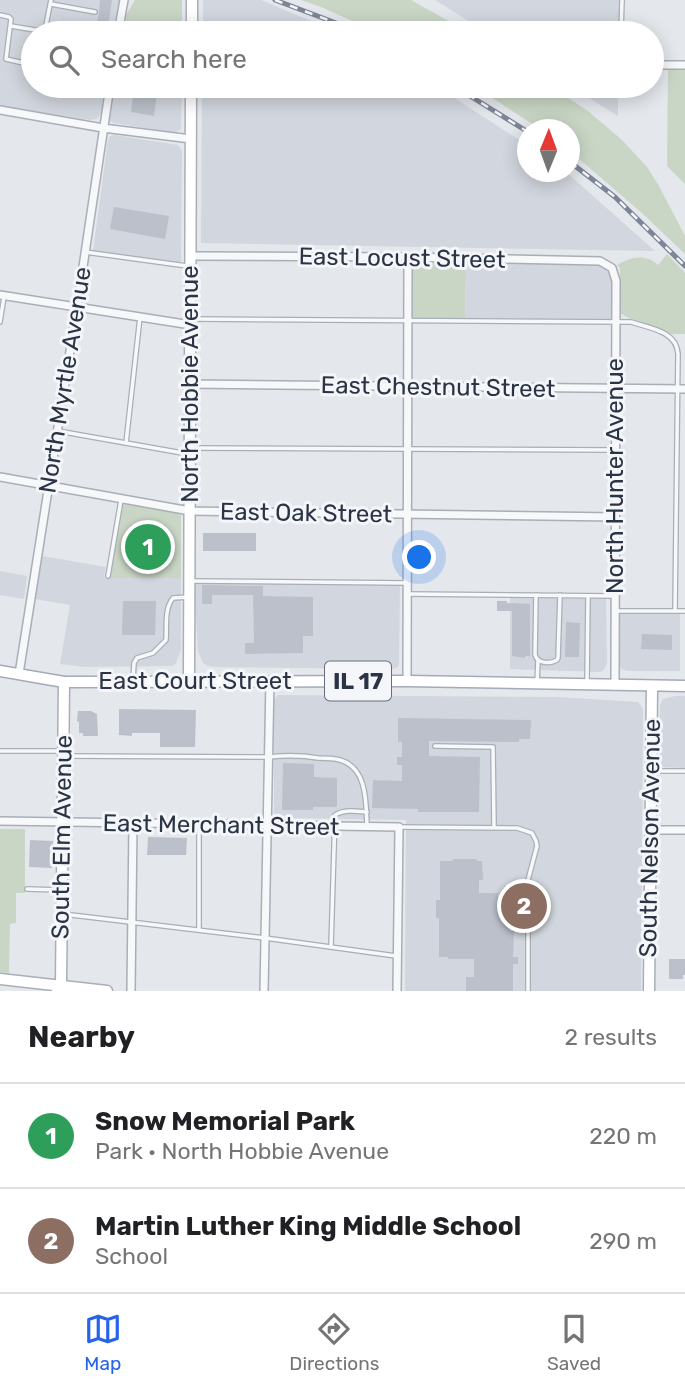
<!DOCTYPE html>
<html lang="en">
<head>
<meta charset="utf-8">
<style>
  :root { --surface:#fff; --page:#f6f6f6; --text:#202124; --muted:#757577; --line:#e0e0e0; --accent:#2563eb }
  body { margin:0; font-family:Rubik,sans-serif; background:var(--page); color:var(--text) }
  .compass { position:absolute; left:517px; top:119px; width:63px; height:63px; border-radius:50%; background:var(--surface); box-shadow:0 4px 18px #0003; rotate:1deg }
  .you { position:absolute; left:420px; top:558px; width:24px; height:24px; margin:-18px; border:5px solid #fff; border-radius:50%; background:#1a73e8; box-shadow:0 0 0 10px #1a73e833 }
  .badge { display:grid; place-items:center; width:46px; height:46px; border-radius:50%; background:var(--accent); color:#fff; font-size:23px; font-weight:700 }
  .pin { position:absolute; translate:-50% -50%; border:4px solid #fff; box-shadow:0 2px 7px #0006 }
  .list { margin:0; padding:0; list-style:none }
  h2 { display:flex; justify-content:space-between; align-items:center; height:91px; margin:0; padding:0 28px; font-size:30px }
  h2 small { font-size:23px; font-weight:400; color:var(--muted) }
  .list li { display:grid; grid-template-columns:46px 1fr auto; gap:21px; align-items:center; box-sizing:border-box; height:105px; padding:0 28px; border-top:2px solid var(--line) }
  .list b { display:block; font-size:26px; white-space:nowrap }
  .list p { margin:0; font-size:23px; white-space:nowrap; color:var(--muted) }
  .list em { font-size:23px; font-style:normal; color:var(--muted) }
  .icon { flex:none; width:38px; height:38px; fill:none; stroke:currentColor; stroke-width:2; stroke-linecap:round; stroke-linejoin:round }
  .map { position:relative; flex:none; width:685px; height:991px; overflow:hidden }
  .search { position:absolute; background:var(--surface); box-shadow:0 4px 18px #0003; left:21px; right:21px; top:21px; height:77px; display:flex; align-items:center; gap:18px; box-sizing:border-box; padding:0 24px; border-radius:38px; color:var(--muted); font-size:26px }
  .sheet { height:301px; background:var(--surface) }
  nav { display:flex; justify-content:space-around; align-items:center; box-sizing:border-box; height:98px; border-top:2px solid var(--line); background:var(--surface); font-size:19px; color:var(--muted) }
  nav a { display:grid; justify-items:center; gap:4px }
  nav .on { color:var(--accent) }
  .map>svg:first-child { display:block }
</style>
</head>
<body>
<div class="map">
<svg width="685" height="991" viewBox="0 0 685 991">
  <rect width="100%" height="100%" fill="#e4e7ec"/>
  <!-- built -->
  <g fill="#d2d6de">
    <polygon points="0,0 120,0 114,33 33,33 33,86 105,86 101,113 97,119 90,120 0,106"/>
    <polygon points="203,0 261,0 340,33 203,33"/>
    <polygon points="435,0 619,0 619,33 488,33"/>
    <polygon points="113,86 182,86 181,129 175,133 114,123 110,121 109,117"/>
    <polygon points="202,86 436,86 527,145 528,172 566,172 655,251 201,243"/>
    <polygon points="570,86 618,86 618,116"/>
    <polygon points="114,135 178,145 182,151 181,263 93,251 108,140 110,136"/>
    <polygon points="466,263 596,264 602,266 606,269 611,278 611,320 465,318"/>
    <polygon points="42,556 106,567 104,577 110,578 181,578 181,650 176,663 172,666 84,667 60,664 70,605 35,599"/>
    <polygon points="0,571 27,576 24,599 0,595"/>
    <polygon points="194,583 400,585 399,665 398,667 392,669 216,667 208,666 203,663 198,651"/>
    <polygon points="510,598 606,599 607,663 604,670 600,672 510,669"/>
    <polygon points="619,613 680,614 680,671 628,671 621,669 619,662"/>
    <polygon points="278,695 558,697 638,702 642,707 643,711 641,991 405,991 406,820 276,818 274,816 274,700"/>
    <polygon points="675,696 685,696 685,768 659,767 660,705 663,699"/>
  </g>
  <!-- green -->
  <g fill="#c9d6c5">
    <polygon points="135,0 182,0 182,33 121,33 126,15"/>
    <polygon points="301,0 411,0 470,33 379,33 321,7"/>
    <polygon points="668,70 685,70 685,184 667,166"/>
    <polygon points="474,86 550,86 588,111 622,140 647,167 659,186 685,236 685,254 643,214 570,151 570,130 540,129"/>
    <path d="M667,254L685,273V334H670L660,328L632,320L620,313V268L617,265C630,257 646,253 658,265Z"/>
    <polygon points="420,262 466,263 465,318 412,318 412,270 413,266"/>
    <polygon points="123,504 179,513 181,516 181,578 110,578"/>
    <polygon points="0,829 25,829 25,893 16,893 16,923 10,924 9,973 0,972"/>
  </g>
  <!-- building -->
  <g fill="#bbc0ca">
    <polygon points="100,0 112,0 107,33 95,33 99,12"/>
    <polygon points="134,86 158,88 158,86 175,88 174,94 157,92 154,116 131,112"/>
    <polygon points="114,207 169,216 165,239 110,229"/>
    <rect x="203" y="533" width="53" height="18"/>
    <polygon points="202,585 263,586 263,596 313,597 313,636 303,636 303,653 245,654 245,643 254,643 253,595 212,595 212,604 202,604"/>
    <polygon points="123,601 156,601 155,635 122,635"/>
    <polygon points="497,601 507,601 507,603 530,604 530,656 525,656 525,658 512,656 512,611 497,611"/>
    <polygon points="566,622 580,623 579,657 565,657"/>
    <polygon points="642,634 672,635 672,650 641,649"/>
    <polygon points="119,709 196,710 195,747 160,747 160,733 132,733 132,736 119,735"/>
    <polygon points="78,711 91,711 97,714 98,736 83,736 83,733 79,733 79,722 77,721"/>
    <polygon points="398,718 531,720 530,739 519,739 519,742 429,741 429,756 480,757 479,812 418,812 418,809 372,808 373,780 402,781 402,765 397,765 397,757 402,757 402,742 398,742"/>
    <polygon points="283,763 314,764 314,777 337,778 337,807 313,807 313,810 282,810"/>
    <polygon points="148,837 187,838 186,855 147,855"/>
    <polygon points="30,840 53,841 52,868 29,867"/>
    <polygon points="453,859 477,859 477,861 482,861 483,880 479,880 479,893 498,893 498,898 511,899 510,931 514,931 513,957 518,957 518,964 513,964 513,991 466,991 466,977 474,977 474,959 448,959 448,957 439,957 439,918 436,918 436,900 440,900 440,861 453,861"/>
    <polygon points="669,959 685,959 685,975 683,975 683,979 669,979"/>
  </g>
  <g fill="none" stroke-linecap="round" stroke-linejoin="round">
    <defs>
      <g id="lane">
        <polyline points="51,4 95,12"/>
        <polyline points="0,15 9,17 11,19 6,59 28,64 33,68"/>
        <polyline points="11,26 41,31 45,30 51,0"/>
        <polyline points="621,33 622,0"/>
        <polyline points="85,252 187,266"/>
        <path d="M193,319L631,322C649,328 677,331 678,354L675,611"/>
        <polyline points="0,322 4,297"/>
        <polyline points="58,431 188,454"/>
        <polyline points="126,443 140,317"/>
        <polyline points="192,448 615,450"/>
        <polyline points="108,576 121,500"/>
        <polyline points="192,581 407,583"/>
        <polyline points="407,594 615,596"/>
        <path d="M536,595L535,655C538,664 550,664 557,660L558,658L560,595"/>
        <polyline points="617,611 685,611"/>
        <path d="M133,680L134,663L137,658L153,653L166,640C167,626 164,609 173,598L189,597"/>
        <polyline points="587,681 588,596"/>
        <polyline points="537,683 538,660"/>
        <polyline points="435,746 493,747 494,827"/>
        <polyline points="0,751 61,751"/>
        <path d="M65,756L269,757C285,755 301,755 318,758C325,758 333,758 340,760C368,768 366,804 367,827"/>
        <polyline points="653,771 685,771"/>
        <polyline points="399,827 517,828 532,833 536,841 537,846 528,880 528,991"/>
        <polyline points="27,889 60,890"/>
        <polyline points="63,914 265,938 396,956"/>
        <polyline points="199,930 199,825"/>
        <path d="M331,947L335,815C344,809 356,811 367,812"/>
      </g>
      <g id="street">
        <polyline points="118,33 124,0"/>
        <polyline points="652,65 685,65"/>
        <polyline points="0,110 103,128 191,139"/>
        <polyline points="191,256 408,257 600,261 612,268 616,281 615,686"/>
        <polyline points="0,295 191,325"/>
        <polyline points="190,384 685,389"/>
        <polyline points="0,477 190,511 615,517"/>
        <polyline points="19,674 77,307 110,86"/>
        <polyline points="407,681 408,257"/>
        <polyline points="0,821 399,827 397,991"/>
        <polyline points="651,830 685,830"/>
        <polyline points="131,991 133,824"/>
        <polyline points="264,991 270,680"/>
      </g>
      <g id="secondary">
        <polyline points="192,33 192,0"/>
        <polyline points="189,682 191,86"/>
        <polyline points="0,979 107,991"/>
        <polyline points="57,991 61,986 64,682"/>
        <polyline points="649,991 652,686"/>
      </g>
      <polyline id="primary" points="0,671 64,682 407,681 685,686"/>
    </defs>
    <!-- lane casing -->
    <use href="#lane" stroke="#a9aeb7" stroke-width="6"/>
    <!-- street casing -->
    <use href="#street" stroke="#a9aeb7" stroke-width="10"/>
    <!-- secondary casing -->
    <use href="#secondary" stroke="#a9aeb7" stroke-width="13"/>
    <!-- primary casing -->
    <use href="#primary" stroke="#a3abb8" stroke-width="13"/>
    <!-- lane -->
    <use href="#lane" stroke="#f7f8fa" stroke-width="3.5"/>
    <!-- street -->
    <use href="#street" stroke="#f7f8fa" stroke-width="7"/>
    <!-- secondary -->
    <use href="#secondary" stroke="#fff" stroke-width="10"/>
    <!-- primary -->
    <use href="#primary" stroke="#fff" stroke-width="10"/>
    <defs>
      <g id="rail">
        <polyline points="275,0 344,26 357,33"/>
        <polyline points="454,86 528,132"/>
        <polyline points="570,162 615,197 685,266"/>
      </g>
    </defs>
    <!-- rail casing -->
    <use href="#rail" stroke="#7d8696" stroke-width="5"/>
    <!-- rail -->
    <use href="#rail" stroke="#f4f6f9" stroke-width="2.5" stroke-dasharray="8" stroke-linecap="butt"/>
  </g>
  <g text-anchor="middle" stroke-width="6" stroke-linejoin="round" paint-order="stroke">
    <!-- shield labels -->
    <rect fill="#f4f6f9" stroke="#676e7b" stroke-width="2" x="325" y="661.5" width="66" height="39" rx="5"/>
    <g font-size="23" font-weight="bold" fill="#2b3445">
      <text x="358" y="689">IL 17</text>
    </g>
    <!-- street labels -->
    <g font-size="24" fill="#2b3445" stroke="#f4f6f9">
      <text transform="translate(402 258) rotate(1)" y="8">East Locust Street</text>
      <text transform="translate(65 380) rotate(-81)" y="8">North Myrtle Avenue</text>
      <text transform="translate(190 384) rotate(-90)" y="8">North Hobbie Avenue</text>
      <text transform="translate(438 387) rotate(1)" y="8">East Chestnut Street</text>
      <text transform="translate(615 476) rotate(-90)" y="8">North Hunter Avenue</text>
      <text transform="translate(306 513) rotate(1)" y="8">East Oak Street</text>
      <text x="195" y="689">East Court Street</text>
      <text transform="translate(221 825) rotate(1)" y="8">East Merchant Street</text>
      <text transform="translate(62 837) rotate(-89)" y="8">South Elm Avenue</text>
      <text transform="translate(650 838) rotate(-89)" y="8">South Nelson Avenue</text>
    </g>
  </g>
</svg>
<svg class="compass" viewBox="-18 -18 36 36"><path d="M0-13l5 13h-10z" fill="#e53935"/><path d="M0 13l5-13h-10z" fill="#757577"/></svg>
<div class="you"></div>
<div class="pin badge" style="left:148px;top:547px;background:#2e9e5b">1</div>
<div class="pin badge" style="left:524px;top:906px;background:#8d6e63">2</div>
<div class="search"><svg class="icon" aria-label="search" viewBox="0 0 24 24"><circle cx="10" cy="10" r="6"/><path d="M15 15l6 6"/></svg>Search here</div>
</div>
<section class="sheet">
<h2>Nearby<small>2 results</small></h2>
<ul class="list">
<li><span class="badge" style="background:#2e9e5b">1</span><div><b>Snow Memorial Park</b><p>Park · North Hobbie Avenue</p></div><em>220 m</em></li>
<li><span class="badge" style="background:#8d6e63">2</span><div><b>Martin Luther King Middle School</b><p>School</p></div><em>290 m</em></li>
</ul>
</section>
<nav>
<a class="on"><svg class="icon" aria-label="map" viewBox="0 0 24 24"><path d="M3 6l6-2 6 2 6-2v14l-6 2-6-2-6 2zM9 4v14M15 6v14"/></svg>Map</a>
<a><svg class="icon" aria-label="directions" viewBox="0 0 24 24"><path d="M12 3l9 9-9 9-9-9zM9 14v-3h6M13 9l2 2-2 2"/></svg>Directions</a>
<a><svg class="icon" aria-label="saved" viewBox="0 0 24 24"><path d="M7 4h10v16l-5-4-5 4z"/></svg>Saved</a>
</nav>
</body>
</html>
